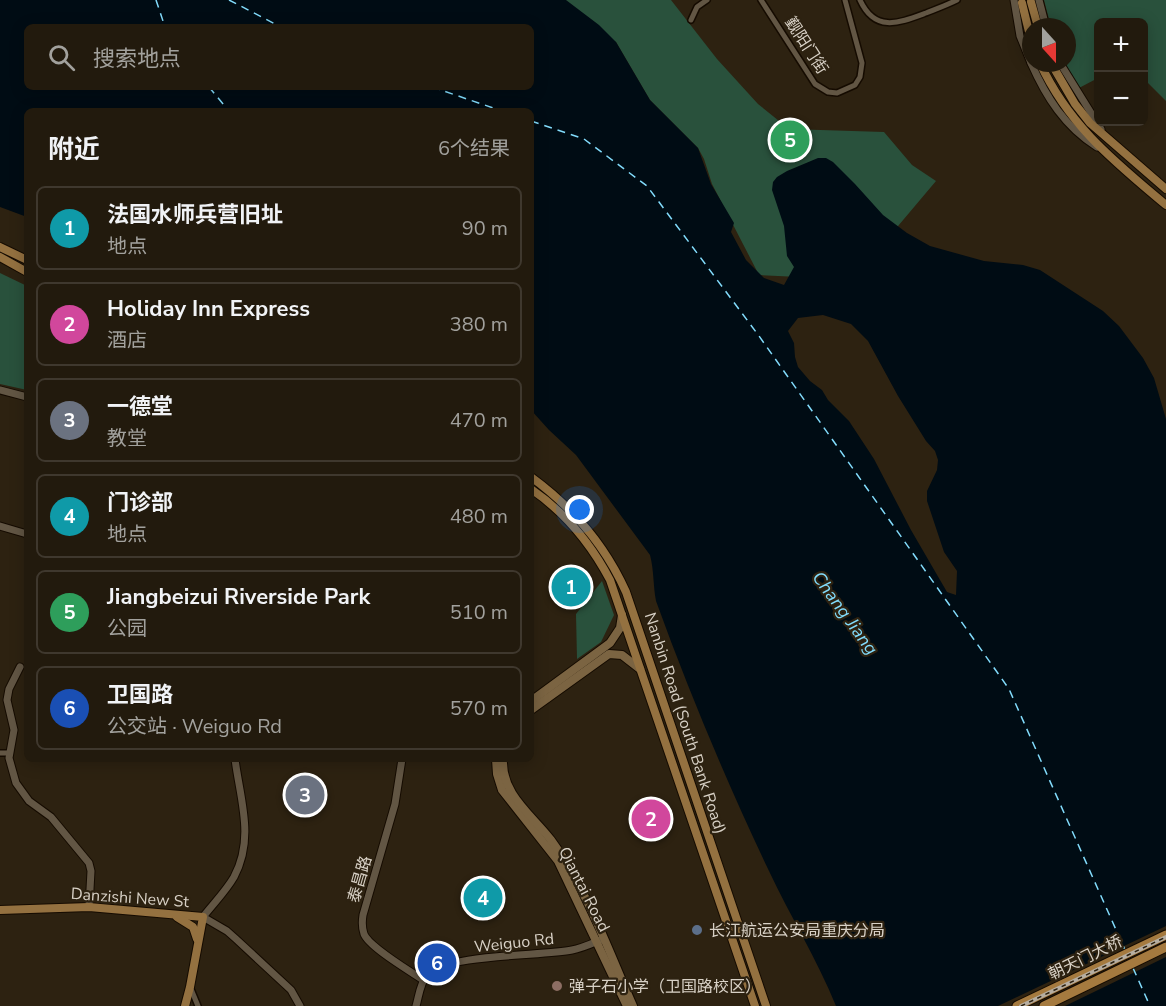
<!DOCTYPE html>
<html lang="zh">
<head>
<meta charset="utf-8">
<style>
  :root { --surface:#221a0d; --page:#2e271b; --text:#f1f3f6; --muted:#a2a19d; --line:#3f382e; --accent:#0f766e }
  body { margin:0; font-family:"Nunito Sans","Noto Sans SC",sans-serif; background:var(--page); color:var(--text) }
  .controls { position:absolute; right:18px; top:18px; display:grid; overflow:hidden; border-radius:9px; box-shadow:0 3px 15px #0003 }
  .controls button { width:54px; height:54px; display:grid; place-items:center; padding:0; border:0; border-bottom:2px solid var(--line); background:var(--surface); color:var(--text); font:30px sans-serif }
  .compass { position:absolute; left:1022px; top:18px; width:54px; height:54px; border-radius:50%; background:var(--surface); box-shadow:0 3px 15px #0003; rotate:159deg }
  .you { position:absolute; left:580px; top:510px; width:21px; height:21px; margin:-15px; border:4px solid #fff; border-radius:50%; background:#1a73e8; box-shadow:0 0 0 9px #1a73e833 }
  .badge { display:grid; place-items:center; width:39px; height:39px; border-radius:50%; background:var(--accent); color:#fff; font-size:20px; font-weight:700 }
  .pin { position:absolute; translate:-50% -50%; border:3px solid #fff; box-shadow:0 2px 6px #0006 }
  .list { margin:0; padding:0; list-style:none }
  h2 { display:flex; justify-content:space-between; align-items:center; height:78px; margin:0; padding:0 24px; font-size:26px }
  h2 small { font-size:20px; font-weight:400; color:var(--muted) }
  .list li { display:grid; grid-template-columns:39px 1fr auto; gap:18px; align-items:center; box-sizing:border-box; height:84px; margin:0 12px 12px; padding:0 12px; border:2px solid var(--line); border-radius:9px }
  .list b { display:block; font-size:22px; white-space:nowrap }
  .list p { margin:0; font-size:20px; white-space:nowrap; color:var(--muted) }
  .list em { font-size:20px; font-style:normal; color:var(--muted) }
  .icon { flex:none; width:33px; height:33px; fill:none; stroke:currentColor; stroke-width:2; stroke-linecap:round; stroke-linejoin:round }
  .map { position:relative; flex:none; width:1166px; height:1006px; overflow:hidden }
  .search { position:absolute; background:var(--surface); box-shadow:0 3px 15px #0003; left:24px; top:24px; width:510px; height:66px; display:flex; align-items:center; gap:15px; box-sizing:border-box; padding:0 21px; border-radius:9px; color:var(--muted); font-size:22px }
  .panel { position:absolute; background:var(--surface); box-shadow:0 3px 15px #0003; left:24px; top:108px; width:510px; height:654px; border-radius:9px }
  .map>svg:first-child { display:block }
</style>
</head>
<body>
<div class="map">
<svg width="1166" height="1006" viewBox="0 0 1166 1006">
  <rect width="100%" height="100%" fill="#2d2211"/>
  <!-- green -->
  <g fill="#29513c">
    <polygon points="549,0 671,0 717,59 758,104 789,129 884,132 912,165 936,181 893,232 799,277 759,275 712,184 704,159 698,148 650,100 616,42 597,34"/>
    <polygon points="1044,0 1166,0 1166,101 1144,79 1144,22 1098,22 1098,78 1079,88 1065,63 1067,63 1067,27 1051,27"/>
    <polygon points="0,273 27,286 27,390 0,384"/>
    <polygon points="602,581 614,615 601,642 577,659 576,614"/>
  </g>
  <!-- water -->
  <path fill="#000c14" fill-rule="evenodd" d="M0,0H566L599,25L616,42L650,100L698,148L711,184L734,223L731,232L746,260L764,278L784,285L794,267L787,256L784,226L772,190L773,182L777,177L787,171L818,158H826L833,162L855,184L883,215L907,233L930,246L984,261L1023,265L1040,270L1103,311L1119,326L1143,358L1154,378L1166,419V1006H836C817,959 790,916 769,871C727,783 689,692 656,601C653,585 654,570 650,555L576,455L549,430L531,410V111H27V217L0,207ZM27,27H531V87H27ZM823,315L851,324L868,341L898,396L926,441L935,451L938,460L937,470L927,491V501L944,552L957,571L956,595L947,592L911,530L874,459L849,421L828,400L822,390L810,381L798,367L795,357L794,343L788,331L798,318Z"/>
  <!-- pier -->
  <polygon fill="#2d2211" points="1166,926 1166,957 1065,1006 998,1006"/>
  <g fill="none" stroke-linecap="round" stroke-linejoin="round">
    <!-- ferry -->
    <g stroke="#82dcfc" stroke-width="1.5" stroke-dasharray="8 6" stroke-linecap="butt">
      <polyline points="156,0 165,27"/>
      <polyline points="229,0 281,27"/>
      <polyline points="209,87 229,111"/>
      <polyline points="432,87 502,111"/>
      <polyline points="531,121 584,139 647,186 759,336 1009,689 1125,950"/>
      <polyline points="1133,968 1150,1006"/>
    </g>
    <defs>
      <g id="minor">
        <polyline points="761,0 815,84 828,92 837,93 855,85 860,77 862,63 845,0"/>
        <path d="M860,0C875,33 899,23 926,13C936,9 947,5 957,0"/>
        <polyline points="691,20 697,7 707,0"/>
        <polyline points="0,753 8,753"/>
        <polyline points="191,989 198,1006"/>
      </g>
      <g id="tertiary">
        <polyline points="1014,0 1020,36 1031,63"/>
        <polyline points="1039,0 1046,27"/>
        <path d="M1031,63C1046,97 1065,127 1097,147"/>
        <polyline points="1060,63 1101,129"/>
        <polyline points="0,390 27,397"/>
        <polyline points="0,526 27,534"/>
        <polyline points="20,667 9,689 7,700 14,730 9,758 16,783 29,801 51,817 89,863 91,871 89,907"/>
        <path d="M235,759C240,799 255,838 234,877C226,891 213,904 203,917L227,931L236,939L291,990L300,1006"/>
        <path d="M402,759L395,804L363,915C362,921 362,928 364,934C369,947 410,971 423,980"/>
        <path d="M416,1006C419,996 420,983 427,975C446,954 541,956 572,950C583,948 593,943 603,939"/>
      </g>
      <g id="secondary">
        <polyline points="531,701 610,643 620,628 622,615"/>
        <polyline points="531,710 609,654 622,655 640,669"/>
        <polyline points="496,759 497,774 502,790 558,861 627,1006"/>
        <path d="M503,759C501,794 532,815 551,840C586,887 609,952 633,1006"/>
      </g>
      <g id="primary">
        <polyline points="1031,2 1038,27"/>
        <polyline points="1022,3 1031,40"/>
        <path d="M1040,63C1069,126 1115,162 1166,205"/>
        <polyline points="1051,63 1075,104 1090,123 1166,189"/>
        <polyline points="0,247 27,260"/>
        <polyline points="0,257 27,272"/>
        <path d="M531,477C572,507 605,545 626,592L766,1006"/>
        <path d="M531,489C566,513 591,544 610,580L755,1006"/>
        <polyline points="0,910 89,907 203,917 190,987 185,1006"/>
        <polyline points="177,917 193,927 197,939"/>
      </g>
      <g id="trunk">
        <polyline points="1017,1006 1166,935"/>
        <polyline points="1044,1006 1166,947"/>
      </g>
    </defs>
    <!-- minor casing -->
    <use href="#minor" stroke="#150b00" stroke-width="8"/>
    <!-- tertiary casing -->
    <use href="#tertiary" stroke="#150b00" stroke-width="9"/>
    <!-- secondary casing -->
    <use href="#secondary" stroke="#150b00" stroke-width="10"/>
    <!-- primary casing -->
    <use href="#primary" stroke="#150b00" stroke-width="10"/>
    <!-- trunk casing -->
    <use href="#trunk" stroke="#150b00" stroke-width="11"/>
    <!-- minor -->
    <use href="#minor" stroke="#625644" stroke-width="5"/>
    <!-- tertiary -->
    <use href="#tertiary" stroke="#625644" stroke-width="7"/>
    <!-- secondary -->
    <use href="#secondary" stroke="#7b6442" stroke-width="8"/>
    <!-- primary -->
    <use href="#primary" stroke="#947140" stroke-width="8"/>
    <!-- trunk -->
    <use href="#trunk" stroke="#a57a3f" stroke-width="9"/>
    <defs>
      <polyline id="rail" points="1021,1006 1166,937"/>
    </defs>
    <!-- rail casing -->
    <use href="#rail" stroke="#b5ada1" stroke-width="4"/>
    <!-- rail -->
    <use href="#rail" stroke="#2d2211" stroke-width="1.5" stroke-dasharray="4.5" stroke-linecap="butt"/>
  </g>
  <!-- markers -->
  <circle fill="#5c6f8a" stroke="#2d2211" stroke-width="2" cx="697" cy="930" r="6"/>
  <circle fill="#8d6e63" stroke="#2d2211" stroke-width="2" cx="557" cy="986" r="6"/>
  <g text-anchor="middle" stroke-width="4.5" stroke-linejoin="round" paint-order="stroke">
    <!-- street labels -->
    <g font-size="16" fill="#d8d1c6" stroke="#2d2211">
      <text transform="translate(807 45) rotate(57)" y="6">觐阳门街</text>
      <text transform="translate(686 723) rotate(72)" y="6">Nanbin Road (South Bank Road)</text>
      <text transform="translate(359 879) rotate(-74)" y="6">泰昌路</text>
      <text transform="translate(585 889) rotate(63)" y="6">Qiantai Road</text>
      <text transform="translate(130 897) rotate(4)" y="6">Danzishi New St</text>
      <text transform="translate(514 942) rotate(-6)" y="6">Weiguo Rd</text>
      <text transform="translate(1085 957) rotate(-26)" y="6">朝天门大桥</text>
    </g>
    <!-- poi labels -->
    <g font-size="16" fill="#d8d1c6" stroke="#2d2211" text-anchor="start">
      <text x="709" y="936">长江航运公安局重庆分局</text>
      <text x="569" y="992">弹子石小学（卫国路校区）</text>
    </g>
    <!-- water labels -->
    <g font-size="18" font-style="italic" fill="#82dcfc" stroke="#2d2211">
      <text transform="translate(845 613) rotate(54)" y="6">Chang Jiang</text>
    </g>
  </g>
</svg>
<div class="controls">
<button>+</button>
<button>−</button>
</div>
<svg class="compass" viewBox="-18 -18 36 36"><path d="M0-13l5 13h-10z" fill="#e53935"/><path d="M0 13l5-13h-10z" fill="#a2a19d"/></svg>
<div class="you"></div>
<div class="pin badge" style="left:571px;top:587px;background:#0f9aa8">1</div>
<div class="pin badge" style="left:651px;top:819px;background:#d1479c">2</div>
<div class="pin badge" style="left:305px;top:795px;background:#6b7280">3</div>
<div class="pin badge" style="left:483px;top:898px;background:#0f9aa8">4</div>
<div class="pin badge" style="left:790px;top:140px;background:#2e9e5b">5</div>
<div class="pin badge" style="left:437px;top:963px;background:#1a4fb4">6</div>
<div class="search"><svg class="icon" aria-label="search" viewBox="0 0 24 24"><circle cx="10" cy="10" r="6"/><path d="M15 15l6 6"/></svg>搜索地点</div>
<section class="panel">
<h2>附近<small>6个结果</small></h2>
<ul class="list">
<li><span class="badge" style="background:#0f9aa8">1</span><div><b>法国水师兵营旧址</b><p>地点</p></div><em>90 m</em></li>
<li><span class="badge" style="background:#d1479c">2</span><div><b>Holiday Inn Express</b><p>酒店</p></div><em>380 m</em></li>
<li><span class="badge" style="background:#6b7280">3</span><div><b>一德堂</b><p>教堂</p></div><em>470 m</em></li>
<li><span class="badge" style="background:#0f9aa8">4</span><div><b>门诊部</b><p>地点</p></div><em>480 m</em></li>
<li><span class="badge" style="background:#2e9e5b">5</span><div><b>Jiangbeizui Riverside Park</b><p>公园</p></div><em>510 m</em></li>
<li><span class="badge" style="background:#1a4fb4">6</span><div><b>卫国路</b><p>公交站 · Weiguo Rd</p></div><em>570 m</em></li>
</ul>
</section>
</div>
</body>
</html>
